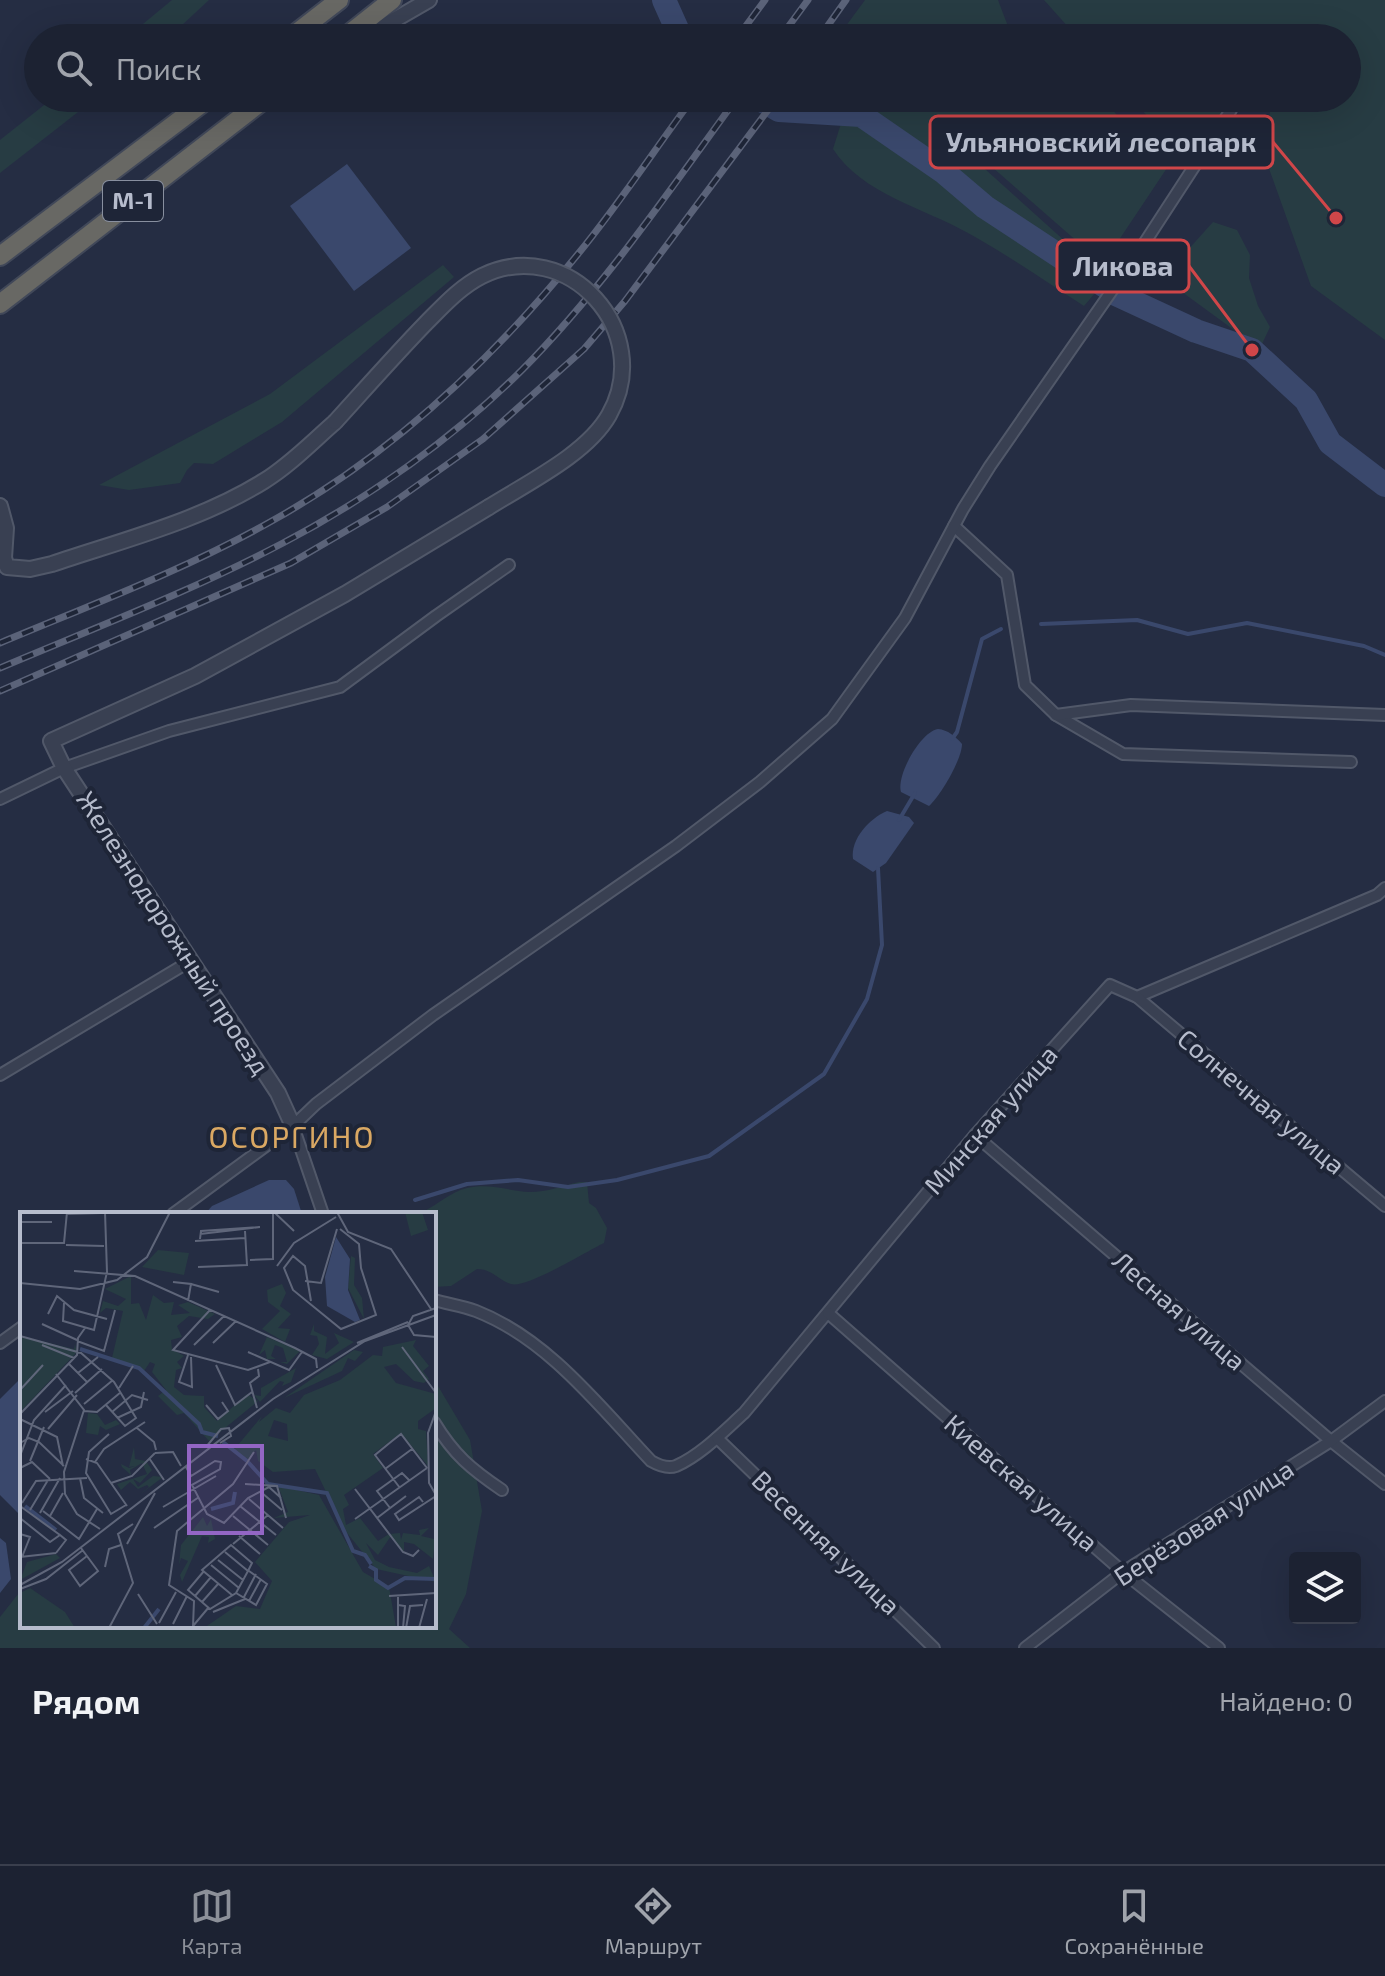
<!DOCTYPE html>
<html lang="ru">
<head>
<meta charset="utf-8">
<style>
  :root { --surface:#1c2232; --page:#252a3a; --text:#f1f3f6; --muted:#a0a4ac; --line:#3a3f4d; --accent:#8c9099 }
  body { margin:0; font-family:"Exo 2",sans-serif; background:var(--page); color:var(--text) }
  .controls { position:absolute; right:24px; bottom:24px; display:grid; overflow:hidden; border-radius:8px; box-shadow:0 8px 32px #0002 }
  .controls button { width:72px; height:72px; display:grid; place-items:center; padding:0; border:0; border-bottom:2px solid var(--line); background:var(--surface); color:var(--text); font:40px sans-serif }
  .list { margin:0; padding:0; list-style:none }
  h2 { display:flex; justify-content:space-between; align-items:center; height:104px; margin:0; padding:0 32px; font-size:34px }
  h2 small { font-size:26px; font-weight:400; color:var(--muted) }
  .icon { flex:none; width:44px; height:44px; fill:none; stroke:currentColor; stroke-width:2; stroke-linecap:round; stroke-linejoin:round }
  .map { position:relative; flex:none; width:1385px; height:1648px; overflow:hidden }
  .search { position:absolute; background:var(--surface); box-shadow:0 8px 32px #0002; left:24px; right:24px; top:24px; height:88px; display:flex; align-items:center; gap:20px; box-sizing:border-box; padding:0 28px; border-radius:44px; color:var(--muted); font-size:30px }
  .sheet { height:216px; background:var(--surface) }
  nav { display:flex; justify-content:space-around; align-items:center; box-sizing:border-box; height:112px; border-top:2px solid var(--line); background:var(--surface); font-size:22px; color:var(--muted) }
  nav a { display:grid; justify-items:center; gap:4px }
  nav .on { color:var(--accent) }
  .map>svg:first-child { display:block }
</style>
</head>
<body>
<div class="map">
<svg width="1385" height="1648" viewBox="0 0 1385 1648">
  <rect width="100%" height="100%" fill="#252d43"/>
  <!-- green -->
  <g fill="#273c43">
    <polygon points="172,0 209,0 168,38 126,38"/>
    <polygon points="654,0 669,0 680,22 695,38 672,38"/>
    <polygon points="865,0 998,0 1009,29 1022,38 837,38"/>
    <polygon points="1044,0 1385,0 1385,340 1311,286 1262,149 1273,98 1347,98 1347,38 1078,38"/>
    <polygon points="53,98 96,98 0,173 0,140"/>
    <path d="M843,98H1101L1167,168L1103,264L959,138L936,125L1107,279L1084,306C1046,282 1008,255 968,233C924,208 862,194 833,149L843,117L875,103H850Z"/>
    <polygon points="1131,98 1233,98 1188,161"/>
    <polygon points="1213,222 1237,230 1250,255 1249,278 1258,306 1270,327 1262,344 1245,338 1182,292 1178,261"/>
    <polygon points="443,265 454,277 282,422 213,464 194,463 187,470 180,483 129,490 99,485 270,394"/>
    <path d="M579,1182H587L589,1203L596,1208L607,1228L604,1243C587,1251 526,1289 511,1284C498,1280 492,1269 477,1269L451,1286L434,1287V1214L423,1212C438,1204 451,1192 467,1188C489,1183 509,1191 530,1192C547,1192 563,1186 579,1182Z"/>
    <polygon points="434,1385 438,1386 470,1440 482,1511 466,1594 449,1629 470,1648 0,1648 0,1617 22,1589 22,1626 434,1626"/>
  </g>
  <!-- water -->
  <g fill="#3a486c">
    <polygon points="347,164 411,248 354,291 290,206"/>
    <path d="M938,729C948,730 955,736 962,744C962,759 941,795 929,806L901,792C896,776 920,732 938,729Z"/>
    <path d="M887,811L909,817L914,823L886,863L873,872L853,859C850,839 870,818 887,811Z"/>
    <polygon points="269,1180 286,1180 294,1189 302,1214 205,1214 212,1206"/>
    <polygon points="22,1377 22,1517 0,1495 0,1399"/>
    <polygon points="0,1538 6,1543 11,1579 0,1593"/>
  </g>
  <g fill="none" stroke-linecap="round" stroke-linejoin="round">
    <!-- stream -->
    <g stroke="#3a486c" stroke-width="4">
      <polyline points="1041,624 1137,620 1188,634 1247,623 1364,646 1385,655"/>
      <polyline points="952,739 957,732 982,639 1001,629"/>
      <polyline points="899,820 915,793"/>
      <polyline points="415,1200 467,1184 518,1180 568,1187 617,1180 709,1156 824,1074 867,999 882,945 878,868"/>
    </g>
    <!-- river -->
    <g stroke="#3a486c" stroke-width="24">
      <polyline points="664,0 681,38"/>
      <polyline points="758,98 779,110 861,115 945,173 985,207 1105,286"/>
      <polyline points="1116,294 1196,331 1252,350 1306,400 1330,443 1385,485"/>
    </g>
    <defs>
      <g id="minor">
        <polyline points="954,526 1007,575 1025,685 1056,715 1123,754 1351,762"/>
        <polyline points="1056,715 1131,705 1385,715"/>
        <polyline points="0,799 64,768 169,731 340,687 436,616 509,565"/>
        <polyline points="1137,997 1377,895 1385,888"/>
        <polyline points="0,1075 192,960"/>
        <polyline points="293,1126 323,1214"/>
        <polyline points="975,1135 1331,1441 1385,1484"/>
        <polyline points="173,1214 293,1126 316,1104 433,1015 676,846 760,782 832,719 905,618 963,509 990,466 1136,256 1231,110"/>
        <path d="M434,1300C448,1304 463,1306 476,1311C548,1339 600,1407 651,1461C658,1465 668,1469 676,1466C701,1455 724,1431 744,1413L975,1135L1110,985L1137,997L1385,1206"/>
        <polyline points="828,1313 1123,1572 1219,1648"/>
        <polyline points="0,1343 22,1327"/>
        <path d="M434,1422C454,1455 471,1469 502,1490"/>
        <polyline points="717,1438 934,1648"/>
        <polyline points="1025,1648 1123,1572 1331,1441 1385,1401"/>
      </g>
      <g id="tertiary">
        <polyline points="363,38 429,0"/>
        <path d="M0,506L6,528L4,558L7,567L30,569L52,564C123,540 200,521 264,481C290,465 312,442 335,422"/>
        <polyline points="293,1126 278,1093 64,768 51,741 195,676 345,594 489,507"/>
      </g>
      <g id="trunk">
        <polyline points="290,38 339,0"/>
        <polyline points="344,38 392,0"/>
        <polyline points="0,256 209,98"/>
        <polyline points="0,304 266,98"/>
      </g>
    </defs>
    <!-- minor casing -->
    <use href="#minor" stroke="#515869" stroke-width="14"/>
    <!-- tertiary casing -->
    <use href="#tertiary" stroke="#515869" stroke-width="18"/>
    <!-- trunk casing -->
    <use href="#trunk" stroke="#414859" stroke-width="22"/>
    <!-- minor -->
    <use href="#minor" stroke="#394052" stroke-width="10"/>
    <!-- tertiary -->
    <use href="#tertiary" stroke="#394052" stroke-width="14"/>
    <!-- trunk -->
    <use href="#trunk" stroke="#686864" stroke-width="18"/>
    <defs>
      <g id="rail">
        <polyline points="737,38 765,0"/>
        <polyline points="780,38 808,0"/>
        <polyline points="819,38 846,0"/>
        <path d="M0,643C91,605 184,570 270,522C390,456 493,359 578,254C619,204 655,149 693,98"/>
        <path d="M0,668C94,628 192,591 283,543C369,498 454,438 523,369C604,287 669,191 737,98"/>
        <polyline points="0,691 291,563 387,507 483,439 584,349 625,301 777,98"/>
      </g>
    </defs>
    <!-- rail casing -->
    <use href="#rail" stroke="#5b6379" stroke-width="7"/>
    <!-- rail -->
    <use href="#rail" stroke="#1e2537" stroke-width="4" stroke-dasharray="12" stroke-linecap="butt"/>
    <defs>
      <path id="tertiary-bridge" d="M335,422C365,389 395,355 426,323C443,306 460,287 482,276C568,234 656,332 609,415C587,454 527,483 489,507"/>
    </defs>
    <!-- tertiary-bridge casing -->
    <use href="#tertiary-bridge" stroke="#515869" stroke-width="18" stroke-linecap="butt"/>
    <!-- tertiary-bridge -->
    <use href="#tertiary-bridge" stroke="#394052" stroke-width="14"/>
  </g>
  <g text-anchor="middle" stroke-width="8" stroke-linejoin="round" paint-order="stroke">
    <!-- shield labels -->
    <rect fill="#1e2537" stroke="#888f9f" stroke-width="2" x="103" y="181" width="60" height="40" rx="6"/>
    <g font-size="24" font-weight="bold" fill="#b6bccc">
      <text x="133" y="209">М-1</text>
    </g>
    <!-- street labels -->
    <g font-size="26" fill="#b6bccc" stroke="#1e2537">
      <text transform="translate(173 933) rotate(57)" y="9">Железнодорожный проезд</text>
      <text transform="translate(1261 1102) rotate(40)" y="9">Солнечная улица</text>
      <text transform="translate(991 1120) rotate(-49)" y="9">Минская улица</text>
      <text transform="translate(1179 1311) rotate(41)" y="9">Лесная улица</text>
      <text transform="translate(1021 1483) rotate(41)" y="9">Киевская улица</text>
      <text transform="translate(1204 1523) rotate(-33)" y="9">Берёзовая улица</text>
      <text transform="translate(826 1543) rotate(44)" y="9">Весенняя улица</text>
    </g>
    <!-- quarter labels -->
    <g font-size="30" letter-spacing="2" fill="#daa863" stroke="#1e2537">
      <text x="292" y="1148">ОСОРГИНО</text>
    </g>
  </g>
  <!-- overview -->
  <g transform="translate(20 1212)">
    <rect width="416" height="416" fill="#252d43"/>
    <path d="M385,0H402L408,18L391,24ZM138,38L169,41L164,63L122,55ZM331,44L335,46L334,73L342,86L344,107L328,76ZM111,64V92L119,91L126,108L133,83L144,91L154,90L151,103L170,101L158,93L168,90L195,102L188,107L169,104L157,114L162,125L151,128L152,137L164,144L157,150L162,156L156,158L154,175L164,183L184,184V195L197,209L227,182L238,189L189,229L164,201L157,203L138,184L146,178L132,160L135,152L130,150L124,159L92,146L103,99L86,96L80,101L83,89L98,94L106,87L85,77ZM262,72L266,81L260,94L271,102L258,116L270,117L265,130L242,117L260,99L248,90L247,78ZM294,112V119L307,125L305,142L319,131L314,121L334,130L307,147L292,143L299,132L297,124L290,123ZM0,124L54,137L55,132L57,140L0,200ZM247,125L280,139L267,152L260,150H267L263,136L255,133L251,144L256,147H247L245,138L239,143ZM396,128L393,134L409,154L403,159L409,167L404,171L394,169L376,152L364,155L376,171L416,182V196L398,209V217L406,219L408,254L381,221L353,242L363,256L324,283L329,293L323,297L326,313L340,306L358,329L369,322L380,321L381,328L383,321L400,323L399,318L409,316L401,324L414,327L416,319L413,347L394,332L384,330V340L371,324L358,343L346,331L355,348L369,355L397,361L409,354L416,370L356,357L324,317L295,257L253,260L238,249L236,238L226,250L213,239L242,204L239,210L256,196L270,201L284,183L320,168L353,143L362,144L363,135ZM254,208L267,212L268,229L248,224ZM334,138L343,140L335,149L328,146L322,159L264,186ZM276,156L271,170L262,174L264,170L260,169L240,190L234,183L241,184V176ZM68,201L77,202L85,213L96,208L100,212L86,218L80,214L78,223L66,221ZM114,235L115,247L126,249L132,258L120,271L113,267L118,275L133,264L143,265L118,284L129,275L127,273L118,277L110,270L101,278L97,272L127,262L122,251L110,258L111,263L102,255L101,252L109,256L115,254L109,255ZM258,274L299,283L343,360L369,375L376,415L184,416L216,394L240,397L252,369L235,350L269,310L290,303L254,306L268,300ZM183,305L187,314L191,307L195,327L188,331L189,325L182,324L162,370L160,363L168,349L161,346L159,353L161,333ZM36,342L40,346L0,368L7,350ZM10,376L45,400L55,416H0V381Z" fill="#273c43" fill-rule="evenodd"/>
    <path d="M316,25L330,47L328,78L340,108L335,110L307,94L305,65Z" fill="#3a486c"/>
    <path fill="none" stroke="#3a486c" stroke-width="4" d="M60,137L119,156L179,212L182,220L198,224M203,230L227,249M228,250L248,272L307,281L333,339L345,343L351,352M5,294L36,318M191,297L213,291L215,280M349,354L356,358V368L368,376L385,366L416,367M124,416L139,397"/>
    <path fill="none" stroke="#5f667a" stroke-width="2" d="M317,0L328,20L371,37L411,97M255,1L274,19M47,2L116,0M0,10H32M180,22L240,15M180,27L181,19L240,15M175,29L225,26M0,31H44L47,0M46,33L84,34M230,48L253,47V0M257,54L274,31L316,5M178,55L227,53L225,19M54,59L115,64L275,136L296,147L297,156M285,69L301,71L317,17M153,70L171,72L168,89M0,71L60,77L97,68L127,45L150,0M171,72L199,80M291,89L285,54L273,44L264,56L273,78L321,117L356,103L341,56L339,32L320,17M44,91L43,109L74,118L87,60L85,0M416,96L393,104L388,113L394,123L416,125M190,98L153,138L228,158L250,150M28,102L37,84L54,98L87,107M22,112L57,128M0,124L61,141L94,170L116,206L105,214L86,193M57,129L84,139L95,98M193,131L216,109M337,131L388,110M22,133L54,146M174,133L204,104M382,135L416,181M228,140L269,158L282,140M168,143L159,170L172,175L171,145M48,151L67,170M196,153L215,193L232,180M58,161L78,145M36,162L64,198L44,260L45,282L57,302L80,317M99,176L113,154M0,178L23,153M55,181L82,157M64,192L93,168M186,193L198,207L208,199L202,190M237,196L230,171L239,164L238,157M64,199L77,200L101,180M416,199L408,221L409,271L416,283M25,200L53,179M92,200L112,183L128,188M0,202L57,143L58,126L65,116M97,206L121,195L124,180M0,207L37,225L43,254M117,216L134,230L136,238M28,217L57,183M89,222L69,240L66,261L91,302L106,293M0,231L9,226L19,230L44,254M186,235L201,217L209,216L211,224L200,231M135,241L153,240L161,254M0,244L14,208L46,173M129,246L144,268M66,247L77,251L107,294M10,249L24,215M75,250L84,237L125,210M166,255L171,264L195,249L201,250L200,257L172,273L187,302L204,311L228,286L249,275L261,286M0,256L12,250L30,267M365,257L392,237M60,266L64,286L83,301M91,271L112,264L135,241M225,272L257,274L266,306M380,276L355,243L372,229L381,222L407,256M335,277L383,340L393,344L399,338M242,281L262,298M229,287L263,316M403,290L399,285L375,302L379,308L416,284M2,291L16,269L67,266M0,294L40,323M220,294L256,323M143,295L196,264M370,296L357,279L382,261L390,269M10,298L28,268M23,299L59,327L77,297M20,301L40,266M30,304L43,281M213,304L248,333M0,306L30,330L40,323L46,328L36,341M357,306L386,284M335,307L407,256M134,316L179,285M0,322L10,325L2,345M219,324L240,342M107,332L135,281M213,332L248,303M61,336L78,359L60,374L49,358L67,344M0,345L36,341M198,348L223,368M191,353L219,376M85,355L89,337L101,333M184,359L168,378L190,397L216,381L228,359L205,340M0,373L42,350L253,187L345,129L416,103M0,377L26,367L63,338M216,381L236,393L247,372L229,359M118,382L137,412M212,383L182,358L211,333L232,351L228,359M175,384L191,365M369,384L416,381M224,385L236,362M229,389L241,367M182,390L198,372M378,393L385,394L383,416M193,400L225,387M139,411L156,380M153,412L167,384M173,414L174,389L149,373L157,319L213,272L234,240M173,414L189,395M89,416L113,371L98,322L113,312M378,416V385M386,416L390,394L403,393M399,416L407,387"/>
    <path fill="#9366c4" fill-opacity="0.15" stroke="#9366c4" stroke-width="4" d="M169,234H242V321H169Z"/>
    <rect width="416" height="416" fill="none" stroke="#b6bccc" stroke-width="4"/>
  </g>
  <!-- callouts -->
  <path fill="none" stroke="#d04649" stroke-width="3" d="M1336 218L1273 142M1252 350L1189 266"/>
  <g fill="#d04649" stroke="#1e2537" stroke-width="3">
    <circle cx="1336" cy="218" r="8"/>
    <circle cx="1252" cy="350" r="8"/>
  </g>
  <g fill="#1e2537" stroke="#d04649" stroke-width="3">
    <rect x="930" y="116" width="343" height="52" rx="8"/>
    <rect x="1057" y="240" width="132" height="52" rx="8"/>
  </g>
  <g font-size="28" text-anchor="middle" font-weight="bold" fill="#b6bccc">
    <text x="1101" y="152">Ульяновский лесопарк</text>
    <text x="1123" y="276">Ликова</text>
  </g>
</svg>
<div class="controls">
<button><svg class="icon" aria-label="layers" viewBox="0 0 24 24"><path d="M12 4l9 5-9 5-9-5zM3 14l9 5 9-5"/></svg></button>
</div>
<div class="search"><svg class="icon" aria-label="search" viewBox="0 0 24 24"><circle cx="10" cy="10" r="6"/><path d="M15 15l6 6"/></svg>Поиск</div>
</div>
<section class="sheet">
<h2>Рядом<small>Найдено: 0</small></h2>
<ul class="list">
</ul>
</section>
<nav>
<a class="on"><svg class="icon" aria-label="map" viewBox="0 0 24 24"><path d="M3 6l6-2 6 2 6-2v14l-6 2-6-2-6 2zM9 4v14M15 6v14"/></svg>Карта</a>
<a><svg class="icon" aria-label="directions" viewBox="0 0 24 24"><path d="M12 3l9 9-9 9-9-9zM9 14v-3h6M13 9l2 2-2 2"/></svg>Маршрут</a>
<a><svg class="icon" aria-label="saved" viewBox="0 0 24 24"><path d="M7 4h10v16l-5-4-5 4z"/></svg>Сохранённые</a>
</nav>
</body>
</html>
